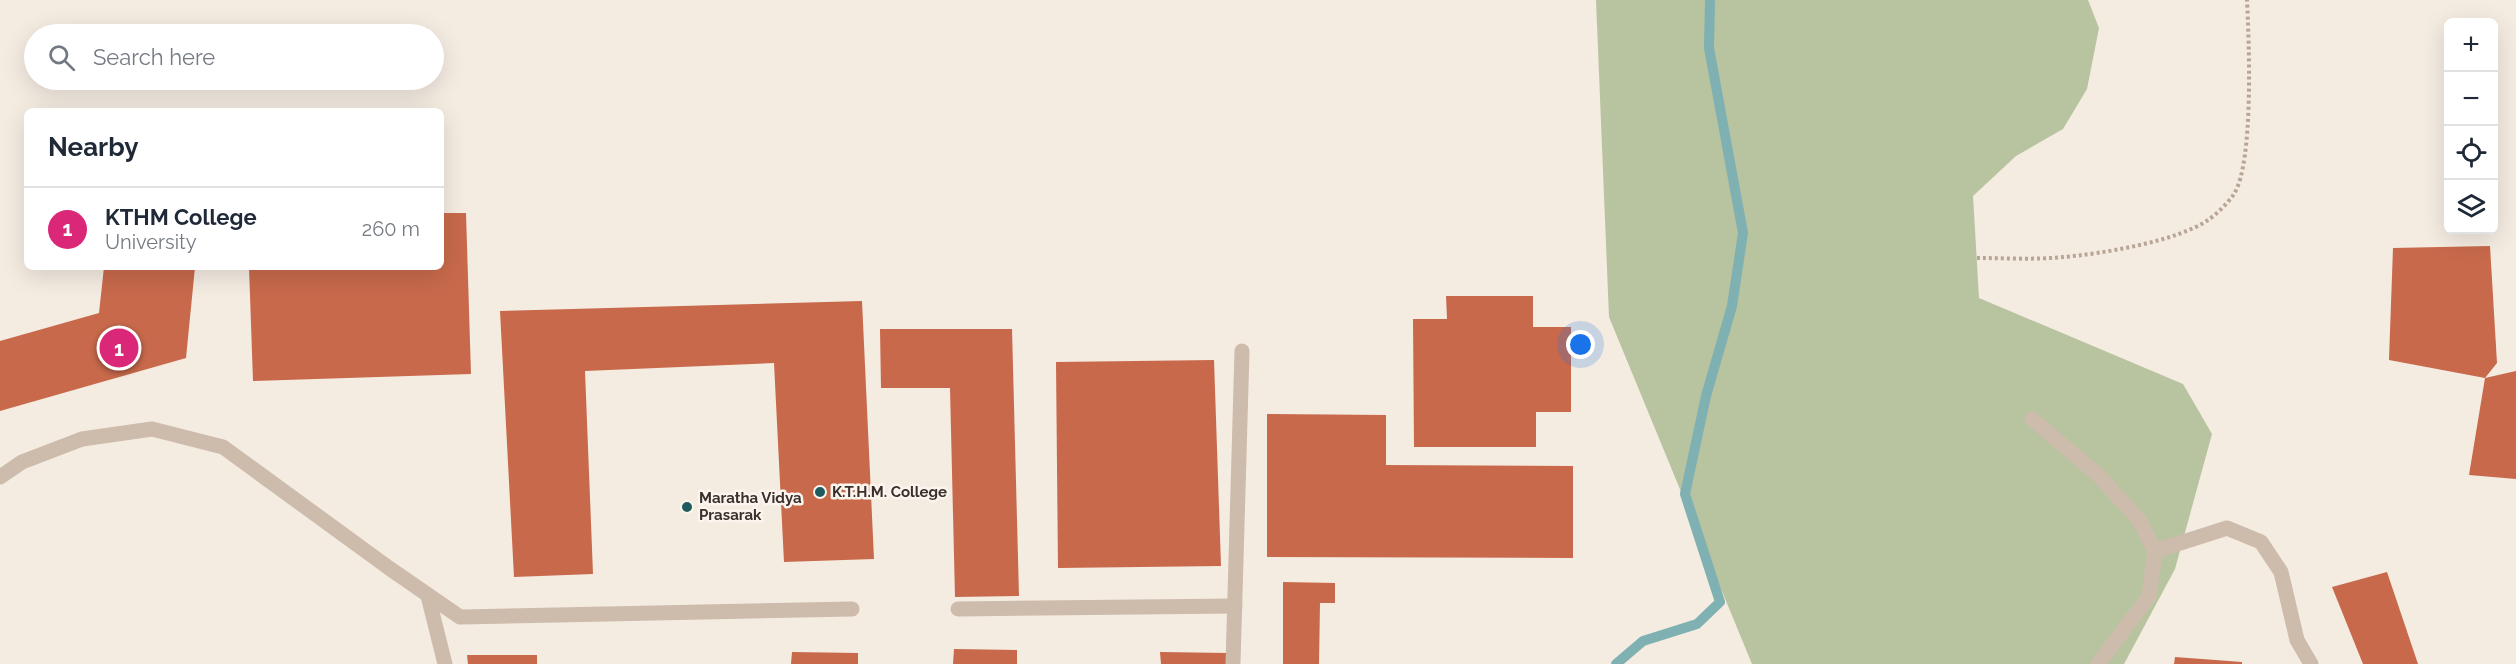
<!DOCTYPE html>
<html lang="en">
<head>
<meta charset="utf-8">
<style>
  :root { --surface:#fff; --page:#f2f2f3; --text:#1f2937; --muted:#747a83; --line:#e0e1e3; --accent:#db2777 }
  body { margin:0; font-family:Raleway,sans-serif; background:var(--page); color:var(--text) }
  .controls { position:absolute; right:18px; top:18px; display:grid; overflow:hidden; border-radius:9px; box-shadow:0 6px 24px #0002 }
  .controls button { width:54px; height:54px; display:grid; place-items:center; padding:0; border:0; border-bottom:2px solid var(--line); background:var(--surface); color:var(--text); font:30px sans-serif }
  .you { position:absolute; left:1581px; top:345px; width:21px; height:21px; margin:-15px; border:4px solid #fff; border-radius:50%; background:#1a73e8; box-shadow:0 0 0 9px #1a73e833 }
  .badge { display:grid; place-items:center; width:39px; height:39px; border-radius:50%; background:var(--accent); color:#fff; font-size:20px; font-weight:700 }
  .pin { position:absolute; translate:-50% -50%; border:3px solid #fff; box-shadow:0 2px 6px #0006 }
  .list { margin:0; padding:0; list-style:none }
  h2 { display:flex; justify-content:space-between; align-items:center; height:78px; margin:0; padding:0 24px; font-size:26px }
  h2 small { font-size:20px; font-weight:400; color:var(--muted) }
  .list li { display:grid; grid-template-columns:39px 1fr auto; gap:18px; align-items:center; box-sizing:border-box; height:84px; padding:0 24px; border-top:2px solid var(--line) }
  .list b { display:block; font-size:22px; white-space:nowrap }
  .list p { margin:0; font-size:20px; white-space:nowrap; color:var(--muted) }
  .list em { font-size:20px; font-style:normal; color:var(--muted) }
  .icon { flex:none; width:33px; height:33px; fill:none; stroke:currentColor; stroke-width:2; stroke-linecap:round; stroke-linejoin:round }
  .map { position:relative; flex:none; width:2516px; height:664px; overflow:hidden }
  .search { position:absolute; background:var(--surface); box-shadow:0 6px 24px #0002; left:24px; top:24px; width:420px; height:66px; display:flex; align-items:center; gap:15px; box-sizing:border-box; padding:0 21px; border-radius:33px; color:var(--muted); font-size:22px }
  .panel { position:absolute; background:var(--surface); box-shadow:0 6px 24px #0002; left:24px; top:108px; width:420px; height:162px; border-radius:9px }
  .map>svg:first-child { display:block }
</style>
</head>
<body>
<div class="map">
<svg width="2516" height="664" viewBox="0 0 2516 664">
  <rect width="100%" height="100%" fill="#f4ebe1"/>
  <!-- green -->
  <polygon fill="#b8c4a0" points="1596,0 2088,0 2099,28 2087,89 2063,129 2016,156 1973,196 1979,298 2183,384 2212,434 2175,569 2124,664 1752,664 1609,317"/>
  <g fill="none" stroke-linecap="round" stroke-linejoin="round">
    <!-- stream -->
    <polyline stroke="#7fb0b2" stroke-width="10" points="1616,664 1643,641 1697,624 1720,602 1685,494 1706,396 1732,306 1743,233 1709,48 1710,0"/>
  </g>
  <!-- building -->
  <g fill="#c8694b">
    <polygon points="441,213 466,213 471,374 253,381 249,267 441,267"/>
    <polygon points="2490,246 2497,363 2485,378 2389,360 2393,248"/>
    <polygon points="104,267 195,267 186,358 0,411 0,341 99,313"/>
    <polygon points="1446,296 1533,296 1533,327 1571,327 1571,412 1536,412 1536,447 1414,447 1413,319 1447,319"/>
    <polygon points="862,301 874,559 784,562 774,363 585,371 593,574 514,577 500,311"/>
    <polygon points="880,329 1012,329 1019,596 955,597 950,388 881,388"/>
    <polygon points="1214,360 1221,566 1058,568 1056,362"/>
    <polygon points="2516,371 2516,479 2469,475 2485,378"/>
    <polygon points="1267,414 1386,415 1386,465 1573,466 1573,558 1267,557"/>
    <polygon points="2387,572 2418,664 2363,664 2332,587"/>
    <polygon points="1283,582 1335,583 1335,603 1320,603 1319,664 1283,664"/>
    <polygon points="954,649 1017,650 1017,664 953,664"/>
    <polygon points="792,652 858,653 858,664 791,664"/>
    <polygon points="1160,652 1228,653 1228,664 1161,664"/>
    <polygon points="467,655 537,655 537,664 468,664"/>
    <polygon points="2175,657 2242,662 2242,664 2174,664"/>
  </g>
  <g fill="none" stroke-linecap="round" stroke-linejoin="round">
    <!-- path -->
    <path stroke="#b9a596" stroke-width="4" stroke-dasharray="3 3" stroke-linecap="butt" d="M1977,258C2005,258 2035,260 2063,257C2101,254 2178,241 2208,220C2217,214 2228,203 2234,194C2254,162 2249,41 2247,0"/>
    <!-- lane -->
    <g stroke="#cdbbac" stroke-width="15">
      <polyline points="0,477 22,462 82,439 152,429 223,447 389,568 460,617 852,609"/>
      <polyline points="428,596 445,664"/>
      <polyline points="958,609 1235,606"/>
      <polyline points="1233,664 1242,351"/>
    </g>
    <!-- street -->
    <g stroke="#cdbbac" stroke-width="15">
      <polyline points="2032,419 2097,474 2139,520 2155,551 2149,596 2098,664"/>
      <polyline points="2155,551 2227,528 2261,542 2281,572 2297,640 2311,664"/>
    </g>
  </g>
  <!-- markers -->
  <g fill="#1f5a5e" stroke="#fbf5ee" stroke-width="2">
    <circle cx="820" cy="492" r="6"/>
    <circle cx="687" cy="507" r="6"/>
  </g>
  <g text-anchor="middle" stroke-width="5" stroke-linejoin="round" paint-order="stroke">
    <!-- poi labels -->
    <g font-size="15" font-weight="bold" fill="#3b302b" stroke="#fbf5ee" text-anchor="start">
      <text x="832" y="497">K.T.H.M. College</text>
      <text x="699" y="503">Maratha Vidya<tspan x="699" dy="17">Prasarak</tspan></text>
    </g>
  </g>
</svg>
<div class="controls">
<button>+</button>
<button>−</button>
<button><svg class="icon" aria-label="locate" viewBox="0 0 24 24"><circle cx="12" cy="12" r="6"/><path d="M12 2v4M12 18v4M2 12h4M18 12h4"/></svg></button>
<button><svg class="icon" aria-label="layers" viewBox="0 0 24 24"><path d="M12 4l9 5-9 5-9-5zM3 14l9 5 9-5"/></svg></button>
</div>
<div class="you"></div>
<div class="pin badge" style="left:119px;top:348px">1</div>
<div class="search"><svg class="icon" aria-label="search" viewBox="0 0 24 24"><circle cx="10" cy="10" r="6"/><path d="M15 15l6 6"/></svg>Search here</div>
<section class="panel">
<h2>Nearby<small></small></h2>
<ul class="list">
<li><span class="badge">1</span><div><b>KTHM College</b><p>University</p></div><em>260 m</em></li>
</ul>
</section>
</div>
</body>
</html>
